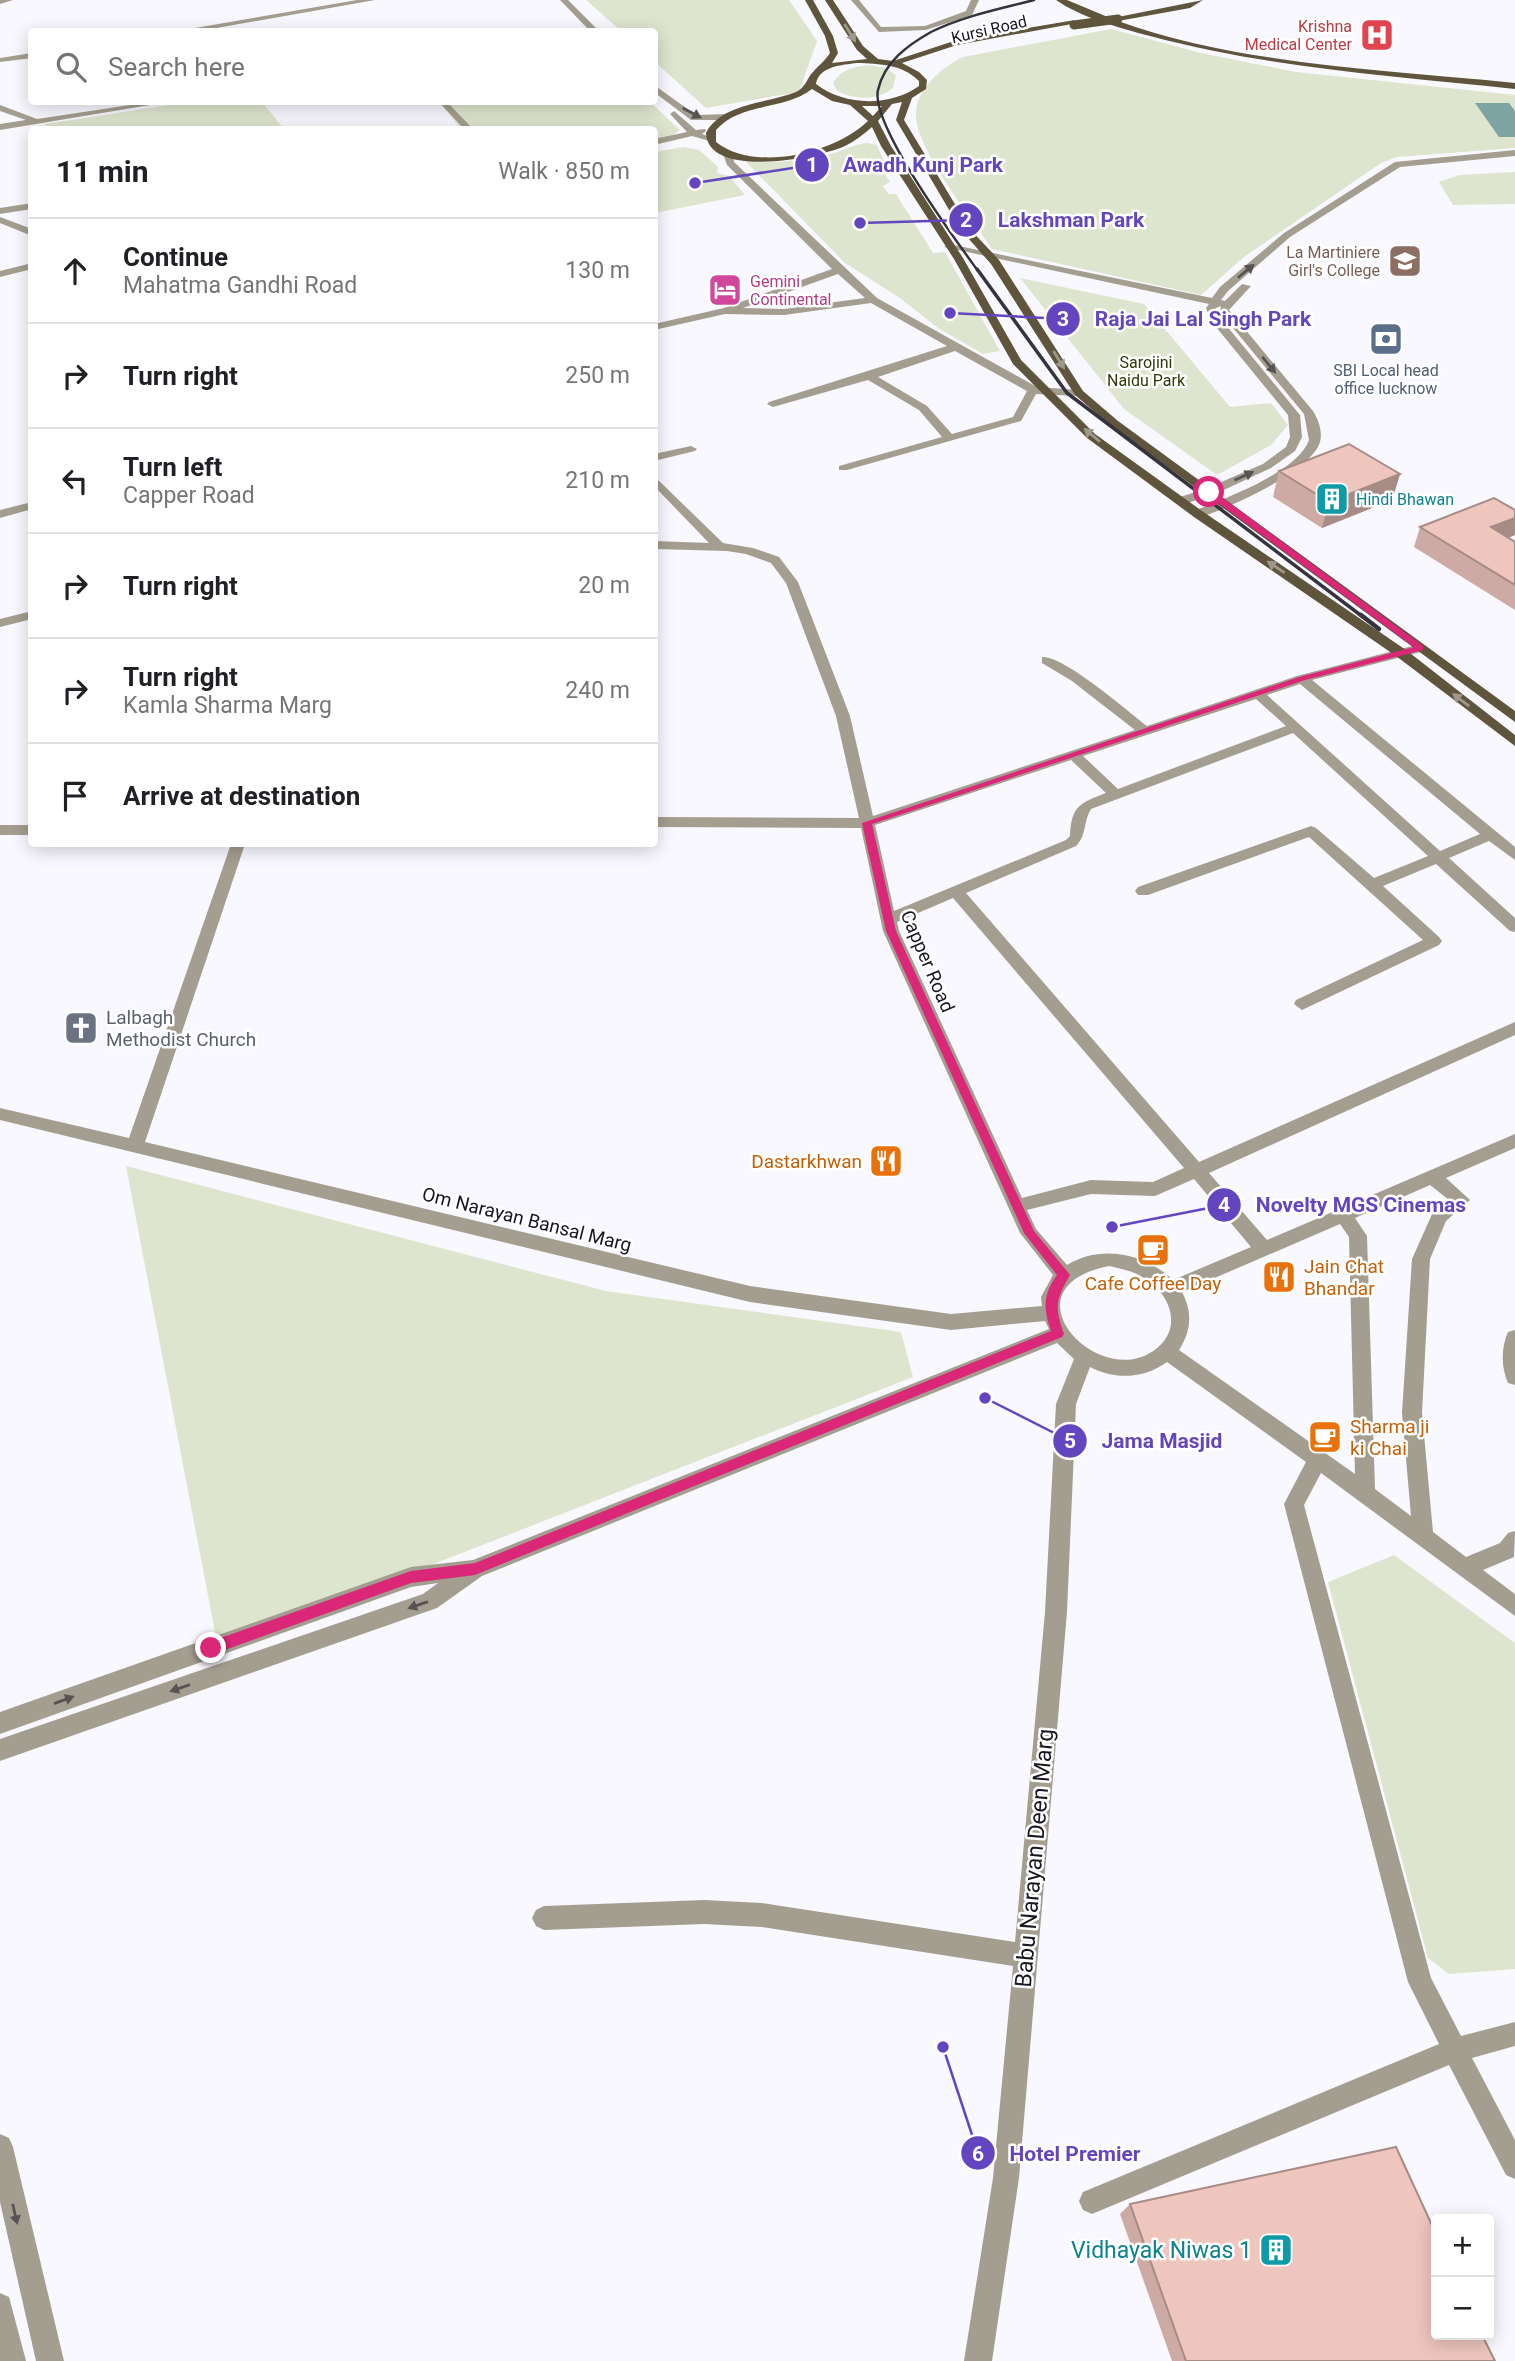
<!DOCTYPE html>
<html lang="en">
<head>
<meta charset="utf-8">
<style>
  :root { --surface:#fff; --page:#f2f2f2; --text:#202124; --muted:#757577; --line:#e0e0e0 }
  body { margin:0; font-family:Roboto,sans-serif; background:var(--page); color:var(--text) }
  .controls { position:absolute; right:21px; bottom:21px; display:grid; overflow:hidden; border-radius:7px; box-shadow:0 4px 18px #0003 }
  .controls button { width:63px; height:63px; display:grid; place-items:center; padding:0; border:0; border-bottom:2px solid var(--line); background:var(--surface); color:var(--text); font:35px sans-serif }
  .stop { position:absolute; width:21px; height:21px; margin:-16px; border:5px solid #db2777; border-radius:50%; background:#fff }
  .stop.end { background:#db2777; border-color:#fff; box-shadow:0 2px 7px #0008 }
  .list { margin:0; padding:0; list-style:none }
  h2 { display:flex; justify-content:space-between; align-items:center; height:91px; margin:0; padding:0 28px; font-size:30px }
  h2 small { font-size:23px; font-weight:400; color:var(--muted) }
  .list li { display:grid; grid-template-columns:46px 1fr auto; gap:21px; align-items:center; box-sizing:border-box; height:105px; padding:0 28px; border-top:2px solid var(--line) }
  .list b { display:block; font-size:26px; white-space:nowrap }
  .list p { margin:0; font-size:23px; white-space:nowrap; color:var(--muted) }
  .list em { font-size:23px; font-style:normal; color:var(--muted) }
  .icon { flex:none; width:38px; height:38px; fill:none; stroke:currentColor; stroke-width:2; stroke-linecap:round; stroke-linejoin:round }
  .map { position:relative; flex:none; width:1515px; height:2361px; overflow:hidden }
  .search { position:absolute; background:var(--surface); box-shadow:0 4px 18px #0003; left:28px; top:28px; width:630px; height:77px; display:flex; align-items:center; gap:18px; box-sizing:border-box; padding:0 24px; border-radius:7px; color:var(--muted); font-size:26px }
  .panel { position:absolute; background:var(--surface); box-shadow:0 4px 18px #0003; left:28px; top:126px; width:630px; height:721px; border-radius:7px }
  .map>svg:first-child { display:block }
</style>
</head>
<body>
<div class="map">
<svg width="1515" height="2361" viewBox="0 0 1515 2361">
  <rect width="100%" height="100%" fill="#f9f8ff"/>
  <!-- green -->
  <g fill="#dee5ce">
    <polygon points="586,0 789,0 817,41 799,92 706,108 655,62 654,32 621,31"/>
    <path d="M1111,29L1201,53L1296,72L1515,95V148L1397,157L1381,163L1244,257L1201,295L992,249C972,219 919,152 916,118C914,90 941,68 963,57Z"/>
    <path d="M869,65L886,68L896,75L893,88C877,101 855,100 837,91L833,83C841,69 854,67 869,65Z"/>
    <polygon points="189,102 262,102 284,129 48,130 45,124"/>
    <polygon points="439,102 650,102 680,130 670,137 655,140 654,130 461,129"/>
    <path d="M867,143L877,145L888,172L884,173L890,182L883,186L889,194H896L933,253L945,252L1000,351L983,354L938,328L900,298L845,263L746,162C774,163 802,161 830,154C843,151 853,144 867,143Z"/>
    <polygon points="683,147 699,150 718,167 717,173 729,176 745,195 655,213 655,152"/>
    <polygon points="1515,172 1515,204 1453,205 1439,182 1459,175"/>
    <polygon points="1020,278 1144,304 1230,407 1271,403 1288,425 1271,445 1217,475 1124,409"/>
    <polygon points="126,1166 606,1291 901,1332 913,1377 218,1648"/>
    <polygon points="1394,1555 1515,1643 1515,1969 1449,1974 1428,1958 1328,1582"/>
  </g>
  <!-- water -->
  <polygon fill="#7ea4a3" points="1475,103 1509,103 1515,111 1515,137 1499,137"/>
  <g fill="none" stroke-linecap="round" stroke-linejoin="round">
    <!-- minor -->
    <g fill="#a49e90" fill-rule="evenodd">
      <polygon points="0,0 13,0 0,4"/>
      <polygon points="357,0 375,0 194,32 172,32"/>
      <polygon points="560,0 568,0 600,32 591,32"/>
      <polygon points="851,0 859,0 881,27 925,26 966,11 971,0 979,0 972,15 926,30 879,32"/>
      <polygon points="32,53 32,58 0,62 0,58"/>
      <polygon points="654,85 696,115 727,114 731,117 727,120 691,120 654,92"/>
      <polygon points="150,102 168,102 0,130 0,124 26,120 0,111 0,105 37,119"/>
      <polygon points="439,102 447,102 474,130 465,130"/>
      <polygon points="674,111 696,130 705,129 706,131 702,134 713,138 713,142 692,136 654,145 654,139 687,132 670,114"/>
      <path d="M1515,150V156L1400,167L1290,237L1228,291L1221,300L1225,301L1242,284L1251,286L1229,310L1313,411C1318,419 1323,431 1320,442C1311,472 1227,509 1198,518L1194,517V511C1224,499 1298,472 1309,440L1304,414L1220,312L1221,306L1216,308L1221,319L1300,415L1302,437L1295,451L1271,468L1213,495L1181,505L1175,501L1177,498L1205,489L1263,464L1286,447L1290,437L1288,415L1212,322L1206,308L1209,304L944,247L949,244L1212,298L1220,287L1284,233L1395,162Z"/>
      <path d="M728,151L733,154L734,162L877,298L1037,387L1079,390L1085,393L1079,396L1036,394L1021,421L847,470H839V466L942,437L919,410L868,380L773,407L767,404L769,402L947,346L871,303L784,315L725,314L654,330V324L724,308L832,269L727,165L723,154ZM838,274L865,298L784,309L743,308ZM955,351L1027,391L1013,417L952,434L927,406L878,377Z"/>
      <polygon points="32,203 32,209 0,214 0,208"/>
      <polygon points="0,217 32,229 32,236 0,223"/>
      <polygon points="32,263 32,269 0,277 0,271"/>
      <polygon points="691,446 697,449 695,451 654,461 654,454"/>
      <path d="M654,476L723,543L753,548L779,557L798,582L850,716L873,816L1135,730L1072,681L1042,663V657C1062,654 1129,712 1147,726L1297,676L1420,644L1427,648L1425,651L1312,680L1515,847V860L1489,841L1449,858L1515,918V932L1510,931L1436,864L1383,886L1439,937L1442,941L1439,945L1302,1010L1294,1004L1296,1000L1423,940L1309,837L1148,895H1138L1135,891L1138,887L1311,826L1316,828L1374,878L1428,856L1293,733L1091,809C1083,822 1087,835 1076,846L966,893L1199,1162L1515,1022V1035L1209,1173L1267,1240L1515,1134V1148L1446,1178L1470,1200L1446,1221L1430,1259L1422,1413L1433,1532L1466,1557L1500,1543L1508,1533L1515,1531L1514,1557L1483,1570L1515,1594V1616L1321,1473L1304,1505L1431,1978L1461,2036L1515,2022V2046L1472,2058L1515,2140V2179L1506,2175L1449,2065L1092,2214L1083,2210L1079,2201L1083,2192L1439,2044L1408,1982L1284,1504L1306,1462L1167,1362C1144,1379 1114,1380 1090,1367L1076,1404L1067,1612L1019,2178L992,2361H964L993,2178L1013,1966L762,1927L704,1924L544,1930L536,1926L532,1918L536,1910L544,1906L704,1900L762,1903L1015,1942L1045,1612L1056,1404L1074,1359L1057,1343L482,1576L437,1608L0,1761V1739L423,1594L438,1583L411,1587L0,1734V1712L411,1567L473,1560L1049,1329L1045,1321L951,1330L750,1302L0,1120V1108L129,1138L231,844H245L145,1142L750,1286L951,1314L1042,1306L1041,1297L1053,1275L1020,1233L883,931L861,828L654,827V817L859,818L836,716L786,583L771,563L746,554L727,551L654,549V541L709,543L654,486ZM1300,684L1480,834L1440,851L1267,695ZM1256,699L1286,726L1118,789L1083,756ZM1071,760L1106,793C1080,803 1071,806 1070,836L1066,840L894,911L875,825ZM953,898L1184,1168L1153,1182L1091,1180L1022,1198L899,931L897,922ZM1194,1179L1251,1247L1173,1280C1145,1253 1100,1244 1067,1265L1036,1229L1027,1210L1091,1194L1155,1196ZM1430,1185L1449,1200L1433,1212L1412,1259L1402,1413L1411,1516L1375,1489L1367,1236L1355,1218ZM1340,1224L1349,1237L1355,1474L1179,1350C1191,1331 1193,1313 1182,1292ZM1109,1266C1121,1269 1134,1271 1144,1278C1170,1293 1183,1327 1157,1348C1101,1395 999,1288 1109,1266Z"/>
      <polygon points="32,502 32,509 0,518 0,510"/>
      <polygon points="32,611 32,619 0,627 0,619"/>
      <rect x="0" y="825" width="32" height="10"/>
      <path d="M1515,1330V1385L1508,1383C1501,1368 1501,1347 1508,1332Z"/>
      <polygon points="0,2134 9,2138 13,2147 64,2361 36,2361 0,2202"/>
      <polygon points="0,2293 9,2297 26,2361 0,2361"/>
    </g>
    <!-- major -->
    <g fill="#5f543c" fill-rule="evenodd">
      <path d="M805,0H813L833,36L838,53L832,63L867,59L857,50L825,0H833L863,46L878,59L893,61L957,40L1075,20L1072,24L957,45L902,63L919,72L927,80L926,89L912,98L904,120L970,229L999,260L1083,391L1118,421L1515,711V722L1110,425L1075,395L991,264L961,230L896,120L902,102L892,104L878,121L891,146L963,258L1021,360L1095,434L1202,511L1406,650L1515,735V746L1396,656L1194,517L1087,438L1013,364L954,259L881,146L872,127C864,134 855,141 845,146C819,158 708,180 706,133C722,102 769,104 798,91C808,84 806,79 813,72C819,65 825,61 830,53L825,36ZM857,63C880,64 902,64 919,81V86C890,107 844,106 816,84C819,66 842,65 857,63ZM812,89L832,101L850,105L868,121C835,153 755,173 716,142V130C740,102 784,111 812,89ZM862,106H882L873,116Z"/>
      <path d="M1056,0H1067L1115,20L1118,17L1203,0L1190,8L1118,21C1239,65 1388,70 1515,83V89C1393,76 1269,68 1150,36C1120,28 1082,18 1056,0Z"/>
    </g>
    <!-- rail-far2 -->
    <path stroke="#35333e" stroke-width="2.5" d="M978,271C955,239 870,124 878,90C884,62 908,45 931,32C963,16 1000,9 1034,0"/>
    <!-- rail-far1 -->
    <polyline stroke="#35333e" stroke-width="3.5" points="977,269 1067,393 1363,617"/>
    <!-- rail -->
    <polyline stroke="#35333e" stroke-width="4.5" points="1361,615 1379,629"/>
    <!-- major-bridge -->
    <polyline stroke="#5f543c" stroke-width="9" points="1074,25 1118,19"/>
  </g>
  <!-- wall -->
  <g fill="#cdaaa3">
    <polygon points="1279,471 1400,474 1392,500 1322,528 1273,497"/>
    <polygon points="1420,527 1515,535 1508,537 1515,542 1515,610 1414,547"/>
    <polygon points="1130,2204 1495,2361 1172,2361 1120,2214"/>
  </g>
  <!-- shaded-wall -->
  <g fill="#a78b85">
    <polygon points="1400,474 1392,500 1322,528 1329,502"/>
    <polygon points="1515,518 1515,535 1484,548 1491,527"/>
  </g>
  <!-- building -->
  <g fill="#eec6be" stroke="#a78b85" stroke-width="2">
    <polygon points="1349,444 1400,474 1329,502 1279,471"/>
    <polygon points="1494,498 1515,510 1515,518 1491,527 1515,542 1515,585 1420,527"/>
    <polygon points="1396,2147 1436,2234 1436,2335 1482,2335 1495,2361 1186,2361 1130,2204"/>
  </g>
  <!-- one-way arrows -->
  <defs><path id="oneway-solid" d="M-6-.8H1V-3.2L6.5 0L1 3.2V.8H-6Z" transform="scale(1.75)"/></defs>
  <g fill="#9f988a">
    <use href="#oneway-solid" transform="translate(850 33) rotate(58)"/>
    <use href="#oneway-solid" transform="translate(1059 360) rotate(58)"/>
    <use href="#oneway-solid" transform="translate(1092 435) rotate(-140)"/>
    <use href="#oneway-solid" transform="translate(1276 567) rotate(-146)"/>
    <use href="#oneway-solid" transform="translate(1461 700) rotate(-142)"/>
  </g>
  <g fill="#575353">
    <use href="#oneway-solid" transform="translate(692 113) rotate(28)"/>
    <use href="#oneway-solid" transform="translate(1246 271) rotate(-40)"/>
    <use href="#oneway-solid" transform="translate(1269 365) rotate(51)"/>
    <use href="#oneway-solid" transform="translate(1244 476) rotate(-24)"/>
    <use href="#oneway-solid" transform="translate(418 1605) rotate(161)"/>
    <use href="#oneway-solid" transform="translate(180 1688) rotate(161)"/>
    <use href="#oneway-solid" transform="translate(64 1700) rotate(-20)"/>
    <use href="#oneway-solid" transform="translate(15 2214) rotate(77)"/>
  </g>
  <!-- route -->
  <path fill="#db2777" d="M1206,490H1212L1423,646V650L1305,680L872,824L896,931L1034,1231L1070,1275C1056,1300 1054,1306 1064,1334L1062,1337L475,1575L411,1583L211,1655L206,1653V1643L411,1571L475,1563L1051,1331C1043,1309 1043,1294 1057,1275L1024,1233L886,931L862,823L1299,677L1414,647L1206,494Z"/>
  <!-- icons -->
  <defs>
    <symbol id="hospital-square" viewBox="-11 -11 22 22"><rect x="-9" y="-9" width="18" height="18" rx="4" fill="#e0444e" stroke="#fff"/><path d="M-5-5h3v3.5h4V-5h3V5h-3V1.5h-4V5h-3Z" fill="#fff"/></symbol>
    <symbol id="school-square" viewBox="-11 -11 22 22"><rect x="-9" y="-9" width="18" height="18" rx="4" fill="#8d6e63" stroke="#fff"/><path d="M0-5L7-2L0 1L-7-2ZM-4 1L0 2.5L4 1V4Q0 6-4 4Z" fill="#fff"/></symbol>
    <symbol id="hotel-square" viewBox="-11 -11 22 22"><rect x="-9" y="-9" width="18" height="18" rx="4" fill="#d1479c" stroke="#fff"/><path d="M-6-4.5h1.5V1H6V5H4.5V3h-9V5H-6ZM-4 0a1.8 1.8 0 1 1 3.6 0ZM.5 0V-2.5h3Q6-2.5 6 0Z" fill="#fff"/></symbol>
    <symbol id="bank-square" viewBox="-11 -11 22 22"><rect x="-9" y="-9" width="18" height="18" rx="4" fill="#5c6f8a" stroke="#fff"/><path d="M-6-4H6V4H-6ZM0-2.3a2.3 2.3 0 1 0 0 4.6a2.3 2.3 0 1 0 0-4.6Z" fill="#fff"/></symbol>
    <symbol id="building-square" viewBox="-11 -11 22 22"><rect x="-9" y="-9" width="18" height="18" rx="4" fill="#0f9aa8" stroke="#fff"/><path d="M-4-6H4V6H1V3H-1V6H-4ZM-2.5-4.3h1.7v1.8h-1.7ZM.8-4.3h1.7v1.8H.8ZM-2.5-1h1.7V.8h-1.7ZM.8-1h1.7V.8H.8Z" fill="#fff"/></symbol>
    <symbol id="church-square" viewBox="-11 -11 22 22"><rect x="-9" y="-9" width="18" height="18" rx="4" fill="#6b7280" stroke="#fff"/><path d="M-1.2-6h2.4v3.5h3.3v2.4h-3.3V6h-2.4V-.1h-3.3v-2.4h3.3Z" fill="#fff"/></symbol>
    <symbol id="restaurant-square" viewBox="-11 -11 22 22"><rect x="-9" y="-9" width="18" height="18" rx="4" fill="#e8710a" stroke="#fff"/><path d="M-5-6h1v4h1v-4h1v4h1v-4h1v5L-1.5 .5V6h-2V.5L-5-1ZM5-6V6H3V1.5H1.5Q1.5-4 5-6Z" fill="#fff"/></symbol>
    <symbol id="cafe-square" viewBox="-11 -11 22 22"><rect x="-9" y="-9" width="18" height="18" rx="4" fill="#e8710a" stroke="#fff"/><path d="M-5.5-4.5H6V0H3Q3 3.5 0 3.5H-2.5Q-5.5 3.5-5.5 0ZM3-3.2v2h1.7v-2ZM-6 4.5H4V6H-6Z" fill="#fff"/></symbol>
  </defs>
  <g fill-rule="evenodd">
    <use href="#hospital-square" x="1358" y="16" width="38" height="38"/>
    <use href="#school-square" x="1386" y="242" width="38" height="38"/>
    <use href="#hotel-square" x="706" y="271" width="38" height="38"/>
    <use href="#bank-square" x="1367" y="320" width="38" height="38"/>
    <use href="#building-square" x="1313" y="480" width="38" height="38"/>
    <use href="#church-square" x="62" y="1009" width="38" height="38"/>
    <use href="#restaurant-square" x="867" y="1142" width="38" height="38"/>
    <use href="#cafe-square" x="1134" y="1231" width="38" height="38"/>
    <use href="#restaurant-square" x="1260" y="1258" width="38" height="38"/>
    <use href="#cafe-square" x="1306" y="1418" width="38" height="38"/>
    <use href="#building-square" x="1257" y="2231" width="38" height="38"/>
  </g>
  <g text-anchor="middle" stroke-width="5" stroke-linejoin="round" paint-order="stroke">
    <!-- far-health labels -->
    <g font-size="16" fill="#be3a42" stroke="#fff" text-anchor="end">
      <text x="1352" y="32">Krishna<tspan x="1352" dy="18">Medical Center</tspan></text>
    </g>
    <!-- far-street labels -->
    <g font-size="16" fill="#181621" stroke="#fff">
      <text transform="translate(989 29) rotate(-13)" y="6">Kursi Road</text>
    </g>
    <!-- far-education labels -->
    <g font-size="16" fill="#785e54" stroke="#fff" text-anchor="end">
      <text x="1380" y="258">La Martiniere<tspan x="1380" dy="18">Girl's College</tspan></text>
    </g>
    <!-- far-hotel labels -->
    <g font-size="16" fill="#b23c85" stroke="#fff" text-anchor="start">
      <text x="750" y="287">Gemini<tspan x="750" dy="18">Continental</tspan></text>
    </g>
    <!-- far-park labels -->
    <g font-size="16" fill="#303a09" stroke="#fff">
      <text x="1146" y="368">Sarojini<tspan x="1146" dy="18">Naidu Park</tspan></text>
    </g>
    <!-- far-service labels -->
    <g font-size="16" fill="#4e5e75" stroke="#fff">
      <text x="1386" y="376">SBI Local head<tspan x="1386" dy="18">office lucknow</tspan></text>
    </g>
    <!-- far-culture labels -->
    <g font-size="16" fill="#0d838f" stroke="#fff" text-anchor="start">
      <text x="1356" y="505">Hindi Bhawan</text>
    </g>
    <!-- street labels -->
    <g font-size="19" fill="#181621" stroke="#fff">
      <text transform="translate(928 961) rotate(67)" y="7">Capper Road</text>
      <text transform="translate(527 1219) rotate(14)" y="7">Om Narayan Bansal Marg</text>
    </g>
    <!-- worship labels -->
    <g font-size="19" fill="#5b616d" stroke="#fff" text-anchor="start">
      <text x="106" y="1024">Lalbagh<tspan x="106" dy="22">Methodist Church</tspan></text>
    </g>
    <!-- food labels -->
    <g font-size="19" fill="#c56008" stroke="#fff" text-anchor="start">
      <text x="862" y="1168" text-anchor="end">Dastarkhwan</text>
      <text x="1304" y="1273">Jain Chat<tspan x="1304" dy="22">Bhandar</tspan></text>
      <text x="1153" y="1290" text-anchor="middle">Cafe Coffee Day</text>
      <text x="1350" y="1433">Sharma ji<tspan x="1350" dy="22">ki Chai</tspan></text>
    </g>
    <!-- near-street labels -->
    <g font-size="23" fill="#181621" stroke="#fff">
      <text transform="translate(1034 1858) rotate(-85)" y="8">Babu Narayan Deen Marg</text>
    </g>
    <!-- near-culture labels -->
    <g font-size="23" fill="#0d838f" stroke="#fff" text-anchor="end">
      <text x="1252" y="2258">Vidhayak Niwas 1</text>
    </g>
  </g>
  <!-- callouts -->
  <path fill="none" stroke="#6346bf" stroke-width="2.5" d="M695 183L812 165M860 223L966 220M950 313L1063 319M1112 1227L1224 1205M985 1398L1070 1441M943 2047L978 2153"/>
  <g fill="#6346bf" stroke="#fff" stroke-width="2.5">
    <circle cx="695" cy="183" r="7"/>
    <circle cx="860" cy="223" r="7"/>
    <circle cx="950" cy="313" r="7"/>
    <circle cx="1112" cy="1227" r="7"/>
    <circle cx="985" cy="1398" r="7"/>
    <circle cx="943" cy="2047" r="7"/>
    <circle cx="812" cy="165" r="18"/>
    <circle cx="966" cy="220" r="18"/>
    <circle cx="1063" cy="319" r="18"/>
    <circle cx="1224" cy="1205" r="18"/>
    <circle cx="1070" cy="1441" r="18"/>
    <circle cx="978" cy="2153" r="18"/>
  </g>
  <g font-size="21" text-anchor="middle" font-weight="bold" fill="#fff">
    <text x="812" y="172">1</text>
    <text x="966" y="227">2</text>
    <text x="1063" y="326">3</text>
    <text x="1224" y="1212">4</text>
    <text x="1070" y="1448">5</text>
    <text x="978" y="2161">6</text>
  </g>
  <g font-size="21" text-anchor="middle" font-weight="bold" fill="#6346bf" stroke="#fff" stroke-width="5" stroke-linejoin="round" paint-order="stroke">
    <text x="923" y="172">Awadh Kunj Park</text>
    <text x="1071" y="227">Lakshman Park</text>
    <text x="1203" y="326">Raja Jai Lal Singh Park</text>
    <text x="1361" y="1212">Novelty MGS Cinemas</text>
    <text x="1162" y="1448">Jama Masjid</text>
    <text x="1075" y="2161">Hotel Premier</text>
  </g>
</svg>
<div class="controls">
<button>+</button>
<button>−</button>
</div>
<div class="stop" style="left:1209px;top:492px"></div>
<div class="stop end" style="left:211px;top:1648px"></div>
<div class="search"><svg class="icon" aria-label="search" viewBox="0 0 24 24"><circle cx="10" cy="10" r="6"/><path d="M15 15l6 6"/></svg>Search here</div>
<section class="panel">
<h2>11 min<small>Walk · 850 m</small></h2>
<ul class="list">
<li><svg class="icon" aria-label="ahead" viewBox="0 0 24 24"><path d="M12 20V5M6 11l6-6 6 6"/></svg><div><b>Continue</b><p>Mahatma Gandhi Road</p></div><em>130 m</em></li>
<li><svg class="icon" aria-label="right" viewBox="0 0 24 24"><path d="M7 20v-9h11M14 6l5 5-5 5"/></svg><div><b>Turn right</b></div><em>250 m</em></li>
<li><svg class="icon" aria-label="left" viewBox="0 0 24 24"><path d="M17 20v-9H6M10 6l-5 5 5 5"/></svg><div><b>Turn left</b><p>Capper Road</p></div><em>210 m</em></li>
<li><svg class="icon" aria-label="right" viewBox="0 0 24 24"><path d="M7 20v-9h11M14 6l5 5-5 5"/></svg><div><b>Turn right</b></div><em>20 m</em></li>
<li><svg class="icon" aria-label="right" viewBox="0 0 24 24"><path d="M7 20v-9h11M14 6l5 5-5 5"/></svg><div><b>Turn right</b><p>Kamla Sharma Marg</p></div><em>240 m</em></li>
<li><svg class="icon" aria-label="arrive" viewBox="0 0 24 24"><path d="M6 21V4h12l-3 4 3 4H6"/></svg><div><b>Arrive at destination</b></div></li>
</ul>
</section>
</div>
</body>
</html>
